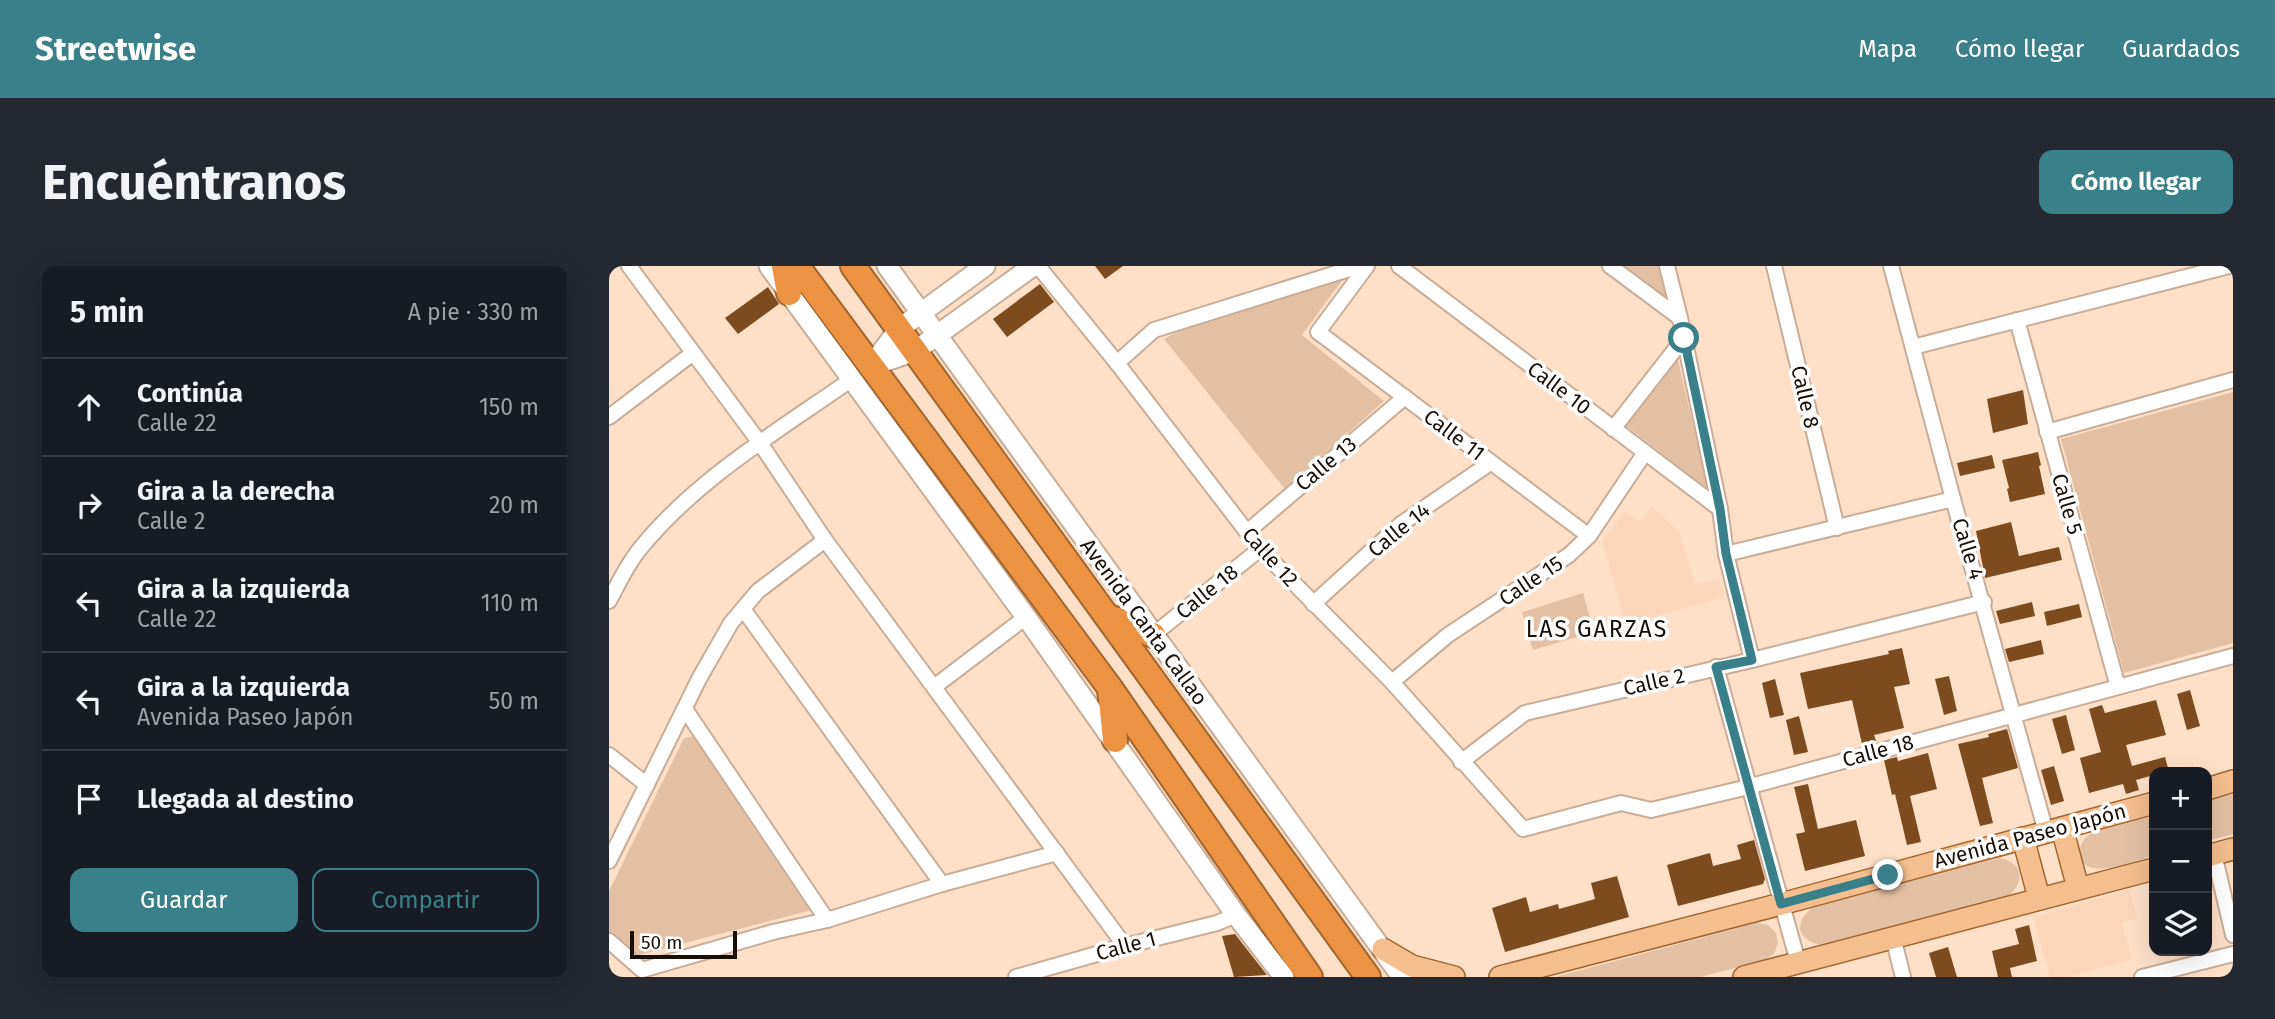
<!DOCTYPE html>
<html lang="es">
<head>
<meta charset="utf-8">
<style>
  :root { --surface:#171b24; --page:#242831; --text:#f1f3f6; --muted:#9ea1a6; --line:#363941; --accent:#3a808b }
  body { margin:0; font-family:"Fira Sans",sans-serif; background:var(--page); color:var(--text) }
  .controls { position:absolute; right:21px; bottom:21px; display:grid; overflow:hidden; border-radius:14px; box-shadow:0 7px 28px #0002 }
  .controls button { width:63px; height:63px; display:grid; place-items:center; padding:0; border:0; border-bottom:2px solid var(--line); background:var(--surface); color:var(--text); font:35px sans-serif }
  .scale { position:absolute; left:21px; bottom:18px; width:107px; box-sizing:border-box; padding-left:7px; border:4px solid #190f07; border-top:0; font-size:19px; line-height:24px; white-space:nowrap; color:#190f07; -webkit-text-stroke:5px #fff; paint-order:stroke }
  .stop { position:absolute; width:21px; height:21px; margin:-16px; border:5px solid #3a808b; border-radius:50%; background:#fff }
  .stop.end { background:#3a808b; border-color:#fff; box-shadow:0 2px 7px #0008 }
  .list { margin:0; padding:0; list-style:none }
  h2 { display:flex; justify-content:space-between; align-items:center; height:91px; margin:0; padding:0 28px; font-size:30px }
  h2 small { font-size:23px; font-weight:400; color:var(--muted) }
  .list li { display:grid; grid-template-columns:46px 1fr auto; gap:21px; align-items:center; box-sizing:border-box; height:98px; padding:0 28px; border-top:2px solid var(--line) }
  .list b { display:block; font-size:26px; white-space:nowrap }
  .list p { margin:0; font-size:23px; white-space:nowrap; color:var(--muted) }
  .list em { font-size:23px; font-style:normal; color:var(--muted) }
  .actions { display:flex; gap:14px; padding:21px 28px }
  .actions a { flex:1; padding:16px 0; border:2px solid var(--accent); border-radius:14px; text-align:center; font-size:24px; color:var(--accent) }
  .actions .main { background:var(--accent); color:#fff }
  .icon { flex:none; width:38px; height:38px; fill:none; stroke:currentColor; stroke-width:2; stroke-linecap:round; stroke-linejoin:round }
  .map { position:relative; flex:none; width:1624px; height:711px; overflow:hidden; border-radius:14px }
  header { display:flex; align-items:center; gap:42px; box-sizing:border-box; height:98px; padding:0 35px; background:var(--accent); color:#fff }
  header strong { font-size:33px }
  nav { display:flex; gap:38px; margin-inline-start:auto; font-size:24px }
  .intro { display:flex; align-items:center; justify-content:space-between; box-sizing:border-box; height:168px; padding:0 42px }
  h1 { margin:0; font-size:49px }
  .button { padding:18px 32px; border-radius:14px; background:var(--accent); color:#fff; font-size:24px; font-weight:700 }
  main { display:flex; gap:42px; padding:0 42px }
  aside { flex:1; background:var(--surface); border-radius:14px; box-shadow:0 7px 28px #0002 }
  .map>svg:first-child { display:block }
</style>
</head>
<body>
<header>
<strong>Streetwise</strong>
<nav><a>Mapa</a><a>Cómo llegar</a><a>Guardados</a></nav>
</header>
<div class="intro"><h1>Encuéntranos</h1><a class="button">Cómo llegar</a></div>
<main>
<aside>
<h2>5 min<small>A pie · 330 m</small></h2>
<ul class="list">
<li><svg class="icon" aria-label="ahead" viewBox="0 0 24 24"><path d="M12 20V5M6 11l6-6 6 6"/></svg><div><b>Continúa</b><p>Calle 22</p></div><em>150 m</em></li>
<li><svg class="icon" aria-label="right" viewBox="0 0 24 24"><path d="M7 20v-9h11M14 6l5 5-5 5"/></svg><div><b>Gira a la derecha</b><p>Calle 2</p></div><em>20 m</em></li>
<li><svg class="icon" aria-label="left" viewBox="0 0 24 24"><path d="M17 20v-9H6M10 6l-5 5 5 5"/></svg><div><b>Gira a la izquierda</b><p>Calle 22</p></div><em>110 m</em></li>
<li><svg class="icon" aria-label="left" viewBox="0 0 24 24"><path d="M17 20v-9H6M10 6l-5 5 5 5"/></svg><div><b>Gira a la izquierda</b><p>Avenida Paseo Japón</p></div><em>50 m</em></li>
<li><svg class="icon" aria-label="arrive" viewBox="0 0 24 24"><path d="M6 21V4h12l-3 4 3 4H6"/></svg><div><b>Llegada al destino</b></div></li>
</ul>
<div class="actions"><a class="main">Guardar</a><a>Compartir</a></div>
</aside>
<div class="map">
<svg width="1624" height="711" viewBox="0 0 1624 711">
  <rect width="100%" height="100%" fill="#fee0c9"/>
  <!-- built -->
  <g fill="#fbd6ba">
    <polygon points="1043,241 1070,265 1086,318 1110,313 1114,331 1017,359 993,275 1015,246 1032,255"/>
    <polygon points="1520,624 1528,652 1513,657 1523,693 1458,711 1441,711 1424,651"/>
  </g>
  <!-- green -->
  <g fill="#e3c0a4">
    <polygon points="1015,0 1050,0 1059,35"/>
    <polygon points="737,9 693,69 775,135 676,223 555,73 578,60"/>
    <polygon points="1068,90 1099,223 1016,159"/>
    <polygon points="1624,126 1624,377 1515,407 1452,173"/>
    <polygon points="974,327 985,366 924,384 913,346"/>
    <polygon points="84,470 203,644 26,690 0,667 0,625 75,472"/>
    <polygon points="1624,528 1624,568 1598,575 1598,535"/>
    <path d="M1545,550V589C1529,594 1470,619 1471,585C1471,578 1476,571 1483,567C1496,560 1529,554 1545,550Z"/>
    <path d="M1391,592C1414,597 1417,615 1399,630L1212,679C1188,674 1184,656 1204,641Z"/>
    <polygon points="1148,657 1159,659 1167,667 1169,677 1165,688 1155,694 1092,711 946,711"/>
  </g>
  <!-- building -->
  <g fill="#7d4b1e">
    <polygon points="486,0 514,0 496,13"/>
    <polygon points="431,18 445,36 398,71 384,53"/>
    <polygon points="159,21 170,38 129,68 116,52"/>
    <polygon points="1414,124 1419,158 1384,167 1378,133"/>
    <polygon points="1429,186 1432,199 1430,200 1436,228 1401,236 1398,223 1400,222 1393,194"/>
    <polygon points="1383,189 1386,202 1351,210 1348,197"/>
    <polygon points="1402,256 1410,290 1450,281 1453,294 1376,312 1367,265"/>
    <polygon points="1423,336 1426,350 1391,358 1387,345"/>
    <polygon points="1470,338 1473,351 1438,360 1435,346"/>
    <polygon points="1432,374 1435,388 1400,396 1396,383"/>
    <polygon points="1293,382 1301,418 1285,421 1295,462 1265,469 1267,475 1253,478 1243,434 1199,443 1191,407 1280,388 1279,385"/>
    <polygon points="1340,410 1348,445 1335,449 1326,413"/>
    <polygon points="1166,413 1175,449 1161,452 1153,417"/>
    <polygon points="1581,424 1591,460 1578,464 1568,428"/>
    <polygon points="1547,434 1557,469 1517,479 1523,500 1556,491 1560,506 1545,506 1545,509 1527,514 1530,524 1517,528 1514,518 1480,527 1471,492 1492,486 1480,443 1493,439 1496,447"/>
    <polygon points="1457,449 1466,484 1453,488 1443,453"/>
    <polygon points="1190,450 1199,486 1185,489 1177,454"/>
    <polygon points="1398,463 1409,502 1373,512 1384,557 1371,560 1349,478 1380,471 1379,468"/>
    <polygon points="1319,487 1328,523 1301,530 1312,576 1298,579 1286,528 1283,529 1275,494 1288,491 1289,495"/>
    <polygon points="1445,500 1455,535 1442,539 1432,504"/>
    <polygon points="1199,518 1209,563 1247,554 1256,590 1196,605 1187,568 1196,566 1185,521"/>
    <polygon points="1145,574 1156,613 1154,618 1069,640 1058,599 1101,587 1104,600 1132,593 1128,579"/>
    <polygon points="1008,610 1020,651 896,686 883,642 917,631 921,646 949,638 950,643 986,633 982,617"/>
    <polygon points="1420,659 1428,695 1401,702 1403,711 1389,711 1383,685 1410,678 1406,663"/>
    <polygon points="626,668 658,709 625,711 613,670"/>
    <polygon points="1339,681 1348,711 1327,711 1320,687"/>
  </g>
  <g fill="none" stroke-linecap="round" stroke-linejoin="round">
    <defs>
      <g id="street">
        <polyline points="20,0 151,177 216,274 516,680"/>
        <polyline points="429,0 508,97 651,283 783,416 914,563 1012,537 1042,544 1131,523 1624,390"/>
        <polyline points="758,0 709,66 980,270"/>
        <polyline points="790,0 1111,243"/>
        <polyline points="1001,0 1071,52"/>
        <polyline points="1058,0 1071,52 1111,243 1117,288 1143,394"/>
        <polyline points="1165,0 1228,262"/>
        <polyline points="1282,0 1344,233 1437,566"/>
        <polyline points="1408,54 1509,421"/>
        <polyline points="1304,81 1620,0"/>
        <polyline points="508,97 545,64 750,0"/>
        <polyline points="0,151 84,87"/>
        <polyline points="1004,163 1075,72"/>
        <polyline points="1438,166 1624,114"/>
        <polyline points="638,266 796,131"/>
        <polyline points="1117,288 1344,233"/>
        <path d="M0,335C9,318 18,299 30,284C87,213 169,165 243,113"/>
        <polyline points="704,338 792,258 881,197"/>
        <polyline points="134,343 333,618"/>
        <polyline points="544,369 651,283"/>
        <polyline points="1107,401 1189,696"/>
        <polyline points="783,416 839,369 960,289 980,270 1035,188"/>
        <polyline points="325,421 417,351"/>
        <polyline points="76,443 218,654"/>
        <polyline points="0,489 38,519"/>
        <polyline points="852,496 916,447 1143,394 1375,336"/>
        <polyline points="1605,588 1624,669"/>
        <polyline points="0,595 91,411 122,357 149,325 216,274"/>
        <polyline points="1284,671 1294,711"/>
        <polyline points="0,675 33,704 164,666 218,654 333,618 448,587"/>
        <polyline points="407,711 516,680 608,657 627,649"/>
        <polyline points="1533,711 1624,688"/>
      </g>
      <g id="secondary">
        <polyline points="160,0 417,351 627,649 675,711"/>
        <polyline points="278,0 793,711"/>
        <polyline points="262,100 306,85 424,0"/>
        <polyline points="262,100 290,63 376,0"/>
      </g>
      <g id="primary">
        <polyline points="1598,523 1624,515"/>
        <polyline points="1453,562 1469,622"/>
        <polyline points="1414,572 1430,632"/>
        <polyline points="1598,590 1624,583"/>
        <polyline points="774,683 803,700 845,711"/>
        <polyline points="891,711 1172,638 1545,537"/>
        <polyline points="1135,711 1545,603"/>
      </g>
      <g id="highway">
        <polyline points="175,0 180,27"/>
        <polyline points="188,0 501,422 701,711"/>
        <polyline points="244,0 759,711"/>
        <polyline points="500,351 544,369"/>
        <polyline points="501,423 506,474"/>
      </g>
    </defs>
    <!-- street casing -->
    <use href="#street" stroke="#caad97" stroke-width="18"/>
    <!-- secondary casing -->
    <use href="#secondary" stroke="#caad97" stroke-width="23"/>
    <!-- primary casing -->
    <use href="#primary" stroke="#a2652e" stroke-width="24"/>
    <!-- highway casing -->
    <use href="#highway" stroke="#a2652e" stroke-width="28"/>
    <!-- street -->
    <use href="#street" stroke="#fff" stroke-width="14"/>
    <!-- secondary -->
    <use href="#secondary" stroke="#fff" stroke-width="19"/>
    <!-- primary -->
    <use href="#primary" stroke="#f4be8e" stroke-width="21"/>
    <!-- highway -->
    <use href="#highway" stroke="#ec9343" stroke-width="24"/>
  </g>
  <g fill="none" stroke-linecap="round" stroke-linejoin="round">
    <!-- route -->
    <polyline stroke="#3a808b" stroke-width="9" points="1075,72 1111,243 1117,288 1143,394 1107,401 1172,638 1279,609"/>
  </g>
  <g text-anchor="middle" stroke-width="7" stroke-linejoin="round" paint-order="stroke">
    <!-- street labels -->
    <g font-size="21" fill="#190f07" stroke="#fff">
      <text transform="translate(950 122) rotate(37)" y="7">Calle 10</text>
      <text transform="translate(1196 131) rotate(77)" y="7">Calle 8</text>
      <text transform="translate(845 169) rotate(37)" y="7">Calle 11</text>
      <text transform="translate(717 198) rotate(-40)" y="7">Calle 13</text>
      <text transform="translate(1458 238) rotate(74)" y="7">Calle 5</text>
      <text transform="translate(790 264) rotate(-39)" y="7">Calle 14</text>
      <text transform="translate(1359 283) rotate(73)" y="7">Calle 4</text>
      <text transform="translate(661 291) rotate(48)" y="7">Calle 12</text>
      <text transform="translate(922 315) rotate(-34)" y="7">Calle 15</text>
      <text transform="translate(598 326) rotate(-39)" y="7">Calle 18</text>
      <text transform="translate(535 356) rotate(54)" y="7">Avenida Canta Callao</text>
      <text transform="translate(1045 416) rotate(-13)" y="7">Calle 2</text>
      <text transform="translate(1269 485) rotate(-15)" y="7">Calle 18</text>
      <text transform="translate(1421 570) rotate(-15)" y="7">Avenida Paseo Japón</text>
      <text transform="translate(517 680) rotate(-15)" y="7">Calle 1</text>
    </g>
    <!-- neighbourhood labels -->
    <g font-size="23" letter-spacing="2" fill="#190f07" stroke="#fff">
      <text x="988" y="371">LAS GARZAS</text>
    </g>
  </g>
</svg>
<div class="controls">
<button>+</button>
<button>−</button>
<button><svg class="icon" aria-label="layers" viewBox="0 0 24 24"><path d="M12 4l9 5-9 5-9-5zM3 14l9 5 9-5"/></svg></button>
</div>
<div class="scale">50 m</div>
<div class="stop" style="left:1075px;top:72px"></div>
<div class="stop end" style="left:1279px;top:609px"></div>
</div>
</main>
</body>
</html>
